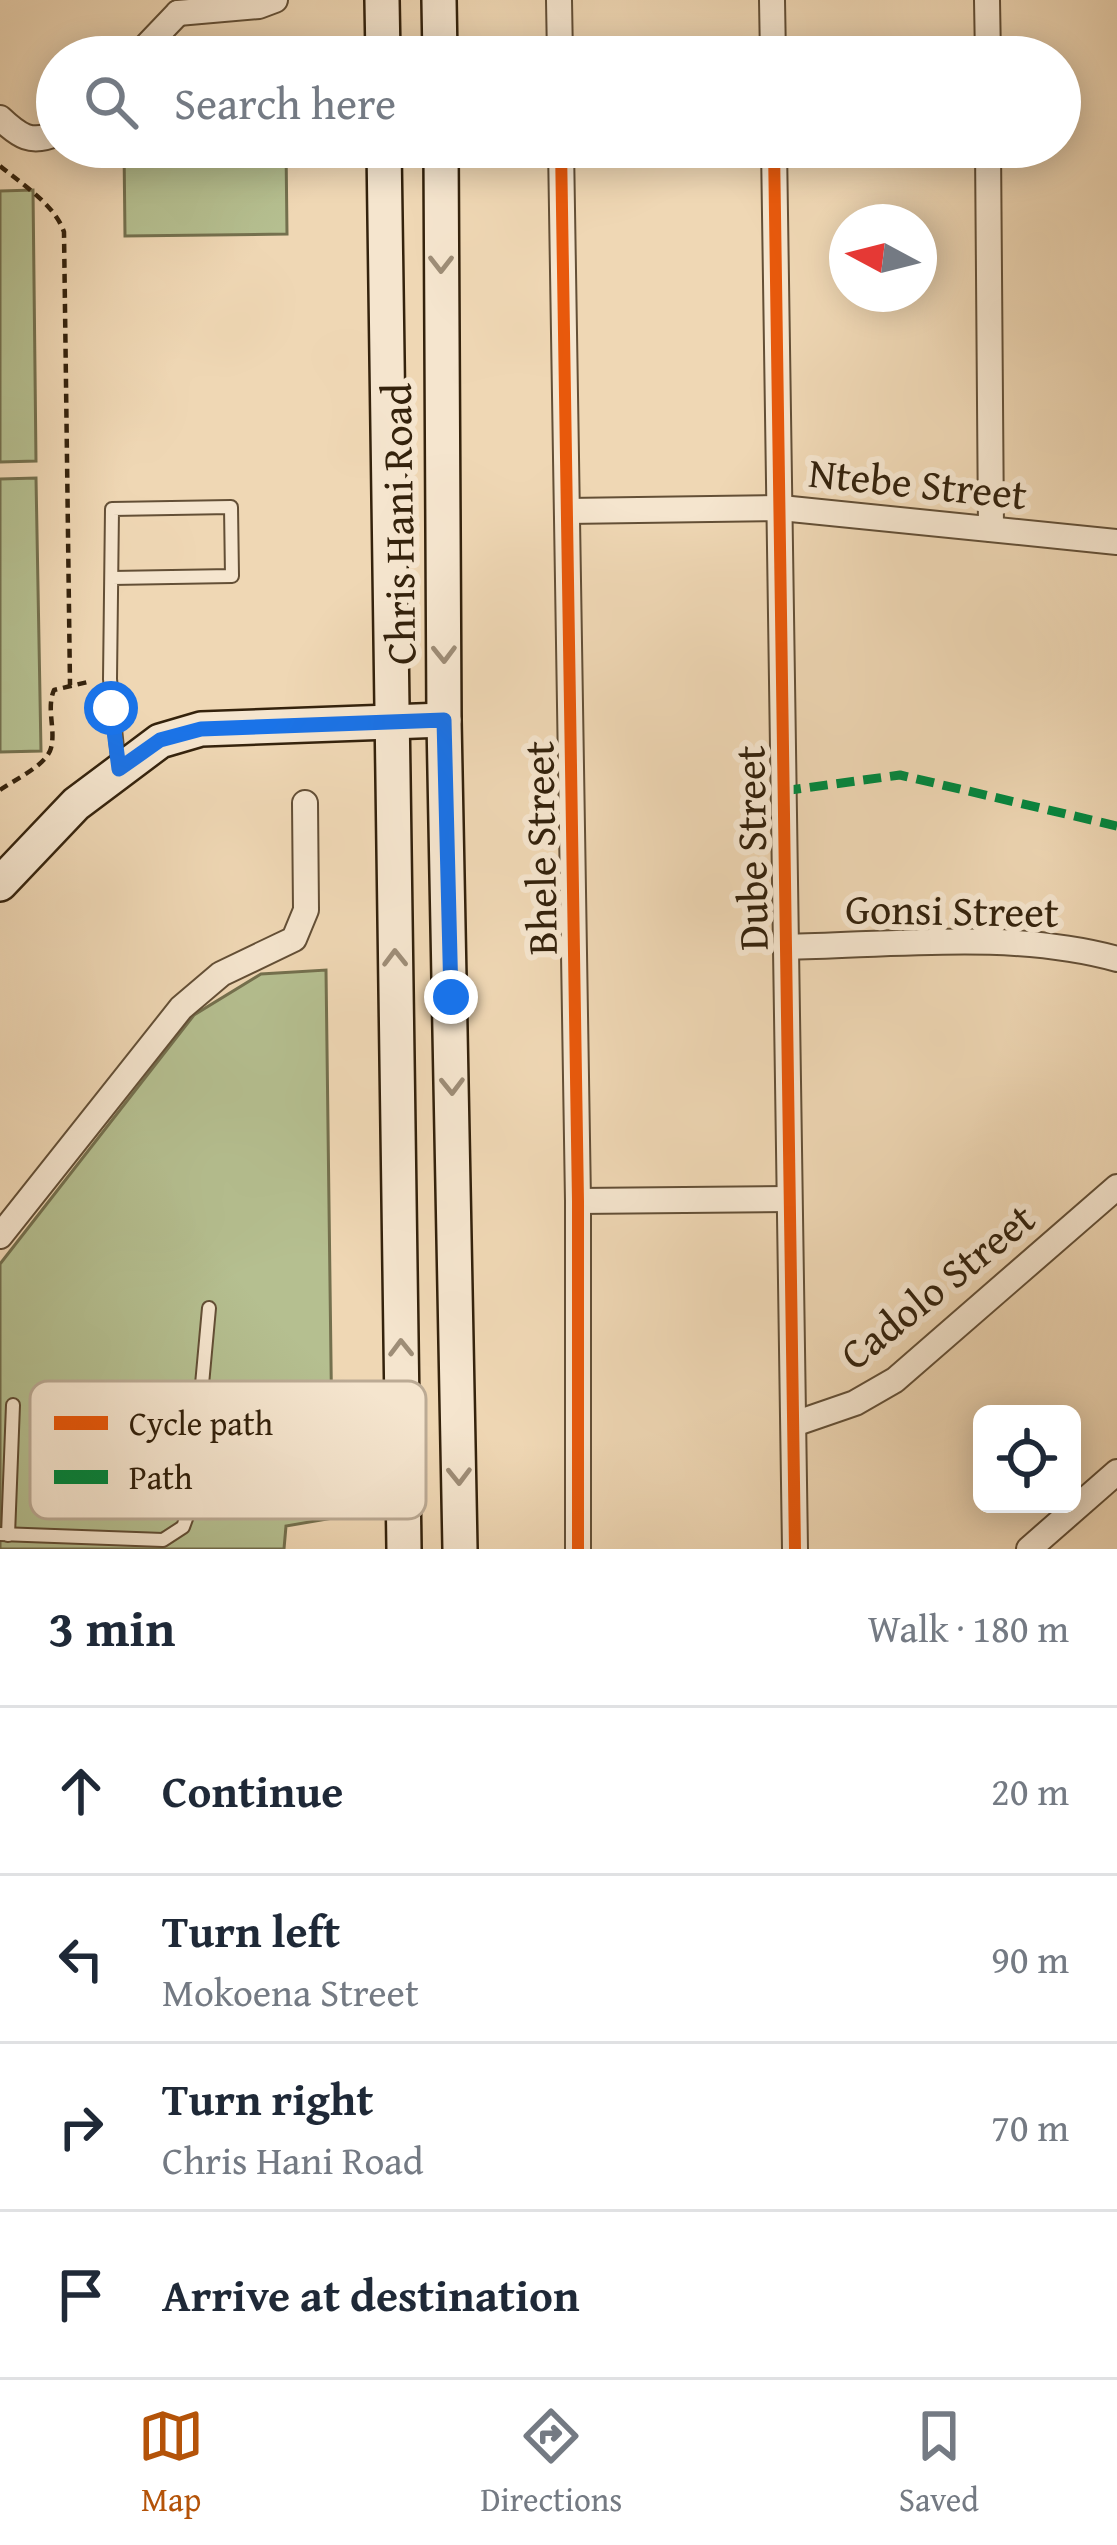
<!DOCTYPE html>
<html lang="en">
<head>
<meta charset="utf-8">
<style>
  :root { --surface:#fff; --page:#f6f6f7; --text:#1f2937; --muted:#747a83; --line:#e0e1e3; --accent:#b45309 }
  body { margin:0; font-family:"Gentium Book Plus",serif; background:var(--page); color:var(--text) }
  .controls { position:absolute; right:36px; bottom:36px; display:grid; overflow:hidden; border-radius:18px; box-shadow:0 6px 30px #0003 }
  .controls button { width:108px; height:108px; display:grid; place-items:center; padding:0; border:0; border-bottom:3px solid var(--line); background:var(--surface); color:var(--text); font:60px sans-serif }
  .compass { position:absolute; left:829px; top:204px; width:108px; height:108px; border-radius:50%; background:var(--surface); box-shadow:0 6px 30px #0003; rotate:277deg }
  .stop { position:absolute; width:36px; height:36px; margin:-27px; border:9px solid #1a73e8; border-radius:50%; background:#fff }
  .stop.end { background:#1a73e8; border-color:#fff; box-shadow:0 3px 12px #0008 }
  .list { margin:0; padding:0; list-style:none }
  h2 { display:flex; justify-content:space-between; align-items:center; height:156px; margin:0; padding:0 48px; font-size:51px }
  h2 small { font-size:39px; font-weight:400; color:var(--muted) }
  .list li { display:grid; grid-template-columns:78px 1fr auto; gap:36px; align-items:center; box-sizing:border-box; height:168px; padding:0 48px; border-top:3px solid var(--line) }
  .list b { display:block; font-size:45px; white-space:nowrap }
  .list p { margin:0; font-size:39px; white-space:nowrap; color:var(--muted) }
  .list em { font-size:39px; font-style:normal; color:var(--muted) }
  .icon { flex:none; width:66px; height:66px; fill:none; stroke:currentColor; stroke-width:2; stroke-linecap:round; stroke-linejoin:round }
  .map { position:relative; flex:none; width:1117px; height:1549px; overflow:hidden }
  .search { position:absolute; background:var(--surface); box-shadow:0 6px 30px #0003; left:36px; right:36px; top:36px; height:132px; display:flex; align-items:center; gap:30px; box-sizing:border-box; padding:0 42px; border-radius:66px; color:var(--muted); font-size:45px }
  .sheet { height:828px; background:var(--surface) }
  nav { display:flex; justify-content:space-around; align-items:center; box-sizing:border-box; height:168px; border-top:3px solid var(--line); background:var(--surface); font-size:33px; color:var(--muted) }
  nav a { display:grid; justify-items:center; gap:6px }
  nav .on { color:var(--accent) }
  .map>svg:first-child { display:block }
</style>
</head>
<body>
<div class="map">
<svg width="1117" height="1549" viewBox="0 0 1117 1549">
  <rect width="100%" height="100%" fill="#efd7b4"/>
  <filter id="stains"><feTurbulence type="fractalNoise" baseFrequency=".00167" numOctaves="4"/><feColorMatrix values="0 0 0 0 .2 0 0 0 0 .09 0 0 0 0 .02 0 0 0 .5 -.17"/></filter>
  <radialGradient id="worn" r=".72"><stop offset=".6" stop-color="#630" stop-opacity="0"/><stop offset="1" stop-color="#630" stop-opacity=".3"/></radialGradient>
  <!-- pitch -->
  <g fill="#b5bf90" stroke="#74704e" stroke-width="3">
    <polygon points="124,147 286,147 287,234 125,236"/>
    <polygon points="33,190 36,461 0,462 0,191"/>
    <polygon points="36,478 41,751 0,752 0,479"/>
    <polygon points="326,970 333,1518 286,1526 284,1549 0,1549 0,1264 194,1015 261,974"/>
  </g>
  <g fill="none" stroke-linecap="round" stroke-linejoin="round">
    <defs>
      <g id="lane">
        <polyline points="112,578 232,576 231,507 112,509 110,679 119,768"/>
        <polyline points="0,1534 163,1540 183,1527 191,1505 209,1308"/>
        <polyline points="8,1535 13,1405"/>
      </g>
      <g id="street">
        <polyline points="559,0 560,57"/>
        <polyline points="772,0 773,57"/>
        <polyline points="987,0 988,57"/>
        <polyline points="178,13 259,6 275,0"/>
        <polyline points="136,57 178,13"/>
        <path d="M0,118C19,136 31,145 57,133"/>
        <polyline points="561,147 578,1201 578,1549"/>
        <polyline points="774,147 795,1549"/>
        <polyline points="988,147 991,529"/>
        <polyline points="567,511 781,508 1117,542"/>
        <path d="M785,947C893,945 1012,930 1117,959"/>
        <polyline points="578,1201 789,1199"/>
        <polyline points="0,1236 181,1008 221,974 294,939 306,910 305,803"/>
        <polyline points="794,1424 855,1403 895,1380 1117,1187"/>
        <polyline points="1029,1549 1117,1472"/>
      </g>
      <g id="secondary">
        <polyline points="382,0 383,57"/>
        <polyline points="439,0 440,57"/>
        <polyline points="384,147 404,1549"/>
        <polyline points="441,147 444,720 460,1549"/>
        <polyline points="0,884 76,804 160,741 201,729 444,720"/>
      </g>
    </defs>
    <!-- lane casing -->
    <use href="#lane" stroke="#634f36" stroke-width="16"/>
    <!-- street casing -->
    <use href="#street" stroke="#634f36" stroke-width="28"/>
    <!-- secondary casing -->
    <use href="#secondary" stroke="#34220c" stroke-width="38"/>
    <!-- path -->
    <g stroke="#34220c" stroke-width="4.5" stroke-dasharray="9 6" stroke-linecap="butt">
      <path d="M0,166C22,184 55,205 64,232L70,685"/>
      <path d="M0,790C14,780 47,765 51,748C56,729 46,709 54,690L92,681"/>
    </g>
    <!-- lane -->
    <use href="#lane" stroke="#f5e5ce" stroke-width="12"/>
    <!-- street -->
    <use href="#street" stroke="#f5e5ce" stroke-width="24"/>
    <!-- secondary -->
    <use href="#secondary" stroke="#f5e5ce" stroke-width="33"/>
    <!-- quiet -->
    <polyline stroke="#00873e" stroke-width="9" stroke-dasharray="18 9" stroke-linecap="butt" points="783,791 900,775 1117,826"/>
    <defs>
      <g id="cycleway">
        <polyline points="561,147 578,1201 578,1549"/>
        <polyline points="774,147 795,1549"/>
      </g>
    </defs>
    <!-- cycleway casing -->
    <use href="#cycleway" stroke="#f5e5ce" stroke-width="20"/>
    <!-- cycleway -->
    <use href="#cycleway" stroke="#e8590c" stroke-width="12"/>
  </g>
  <!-- one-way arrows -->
  <defs><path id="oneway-chevron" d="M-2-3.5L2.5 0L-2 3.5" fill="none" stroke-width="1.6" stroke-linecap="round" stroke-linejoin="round" transform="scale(3)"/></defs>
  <g stroke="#9e8d77">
    <use href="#oneway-chevron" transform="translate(441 264) rotate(90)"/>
    <use href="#oneway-chevron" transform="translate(444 654) rotate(89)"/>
    <use href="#oneway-chevron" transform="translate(395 958) rotate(-91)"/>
    <use href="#oneway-chevron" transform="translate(452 1086) rotate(89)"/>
    <use href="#oneway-chevron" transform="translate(401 1348) rotate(-91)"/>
    <use href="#oneway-chevron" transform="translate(459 1476) rotate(89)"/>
  </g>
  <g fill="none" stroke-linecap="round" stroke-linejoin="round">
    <!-- route -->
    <polyline stroke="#1a73e8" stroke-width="15" points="111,708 119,769 160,740 201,729 444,720 451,997"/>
  </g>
  <g text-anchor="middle" stroke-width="12" stroke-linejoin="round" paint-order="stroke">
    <!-- street labels -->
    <g font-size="42" fill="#34220c" stroke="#f5e5ce">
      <text transform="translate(918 483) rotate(6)" y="15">Ntebe Street</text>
      <text transform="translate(398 524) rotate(-91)" y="15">Chris Hani Road</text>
      <text transform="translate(540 848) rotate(-91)" y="15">Bhele Street</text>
      <text transform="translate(751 848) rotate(-91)" y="15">Dube Street</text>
      <text transform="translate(952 910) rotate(1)" y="15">Gonsi Street</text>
      <text transform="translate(937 1286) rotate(-39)" y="15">Cadolo Street</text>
    </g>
  </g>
  <!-- legend -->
  <rect x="30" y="1381" width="396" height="138" rx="18" fill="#f5e5ce" stroke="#bbaa94" stroke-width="3"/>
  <rect x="54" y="1416" width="54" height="14" fill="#e8590c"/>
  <rect x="54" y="1470" width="54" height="14" fill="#00873e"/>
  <g font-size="33" fill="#34220c">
    <text x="129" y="1435">Cycle path</text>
    <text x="129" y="1489">Path</text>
  </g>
  <rect width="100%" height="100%" filter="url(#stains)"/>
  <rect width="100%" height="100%" fill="url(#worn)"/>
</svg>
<div class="controls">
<button><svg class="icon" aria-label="locate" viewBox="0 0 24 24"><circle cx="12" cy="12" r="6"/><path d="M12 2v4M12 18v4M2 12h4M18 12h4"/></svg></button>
</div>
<svg class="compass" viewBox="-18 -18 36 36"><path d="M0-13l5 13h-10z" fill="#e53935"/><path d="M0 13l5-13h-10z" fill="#747a83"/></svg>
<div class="stop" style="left:111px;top:708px"></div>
<div class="stop end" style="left:451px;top:997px"></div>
<div class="search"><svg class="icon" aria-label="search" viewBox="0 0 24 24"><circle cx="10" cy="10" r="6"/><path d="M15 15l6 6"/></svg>Search here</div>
</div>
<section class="sheet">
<h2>3 min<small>Walk · 180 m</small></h2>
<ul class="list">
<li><svg class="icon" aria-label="ahead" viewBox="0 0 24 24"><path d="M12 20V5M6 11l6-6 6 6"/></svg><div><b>Continue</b></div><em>20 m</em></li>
<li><svg class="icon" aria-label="left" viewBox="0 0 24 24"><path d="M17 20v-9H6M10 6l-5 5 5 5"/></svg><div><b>Turn left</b><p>Mokoena Street</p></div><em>90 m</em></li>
<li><svg class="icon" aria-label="right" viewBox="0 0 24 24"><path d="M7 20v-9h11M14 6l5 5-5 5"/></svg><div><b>Turn right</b><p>Chris Hani Road</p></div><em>70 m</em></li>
<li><svg class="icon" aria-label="arrive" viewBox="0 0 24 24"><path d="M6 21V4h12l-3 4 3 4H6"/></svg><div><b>Arrive at destination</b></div></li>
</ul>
</section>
<nav>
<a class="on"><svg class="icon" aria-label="map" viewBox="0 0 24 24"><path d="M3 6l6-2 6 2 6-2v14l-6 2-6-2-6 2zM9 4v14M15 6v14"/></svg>Map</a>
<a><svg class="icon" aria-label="directions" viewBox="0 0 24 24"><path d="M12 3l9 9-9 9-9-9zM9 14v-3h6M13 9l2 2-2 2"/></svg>Directions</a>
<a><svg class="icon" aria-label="saved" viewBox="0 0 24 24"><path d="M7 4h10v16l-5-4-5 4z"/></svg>Saved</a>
</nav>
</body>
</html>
